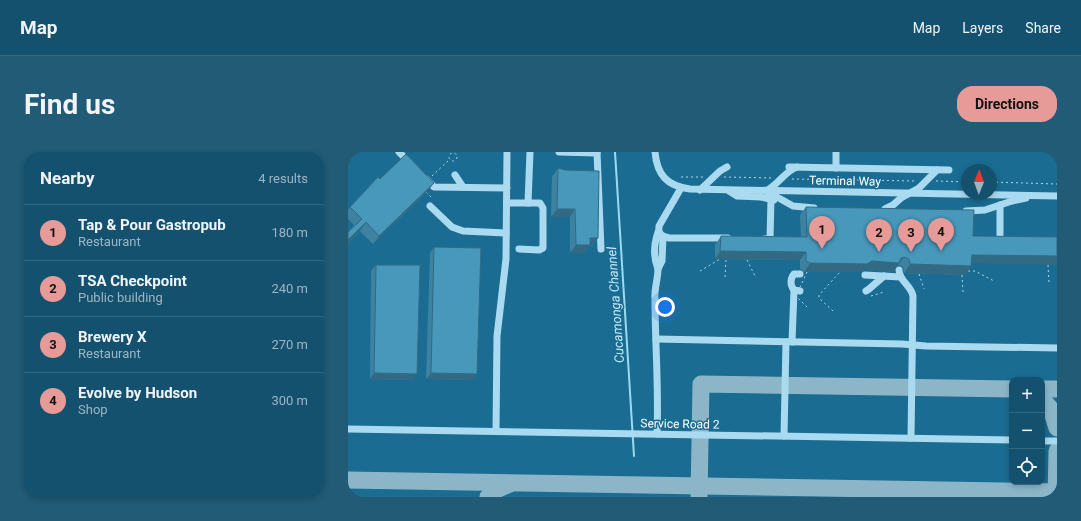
<!DOCTYPE html>
<html lang="en">
<head>
<meta charset="utf-8">
<style>
  :root { --surface:#14516e; --page:#215b76; --text:#f1f3f6; --muted:#9db5c2; --line:#336881; --accent:#e69b98 }
  body { margin:0; font-family:Roboto,sans-serif; background:var(--page); color:var(--text) }
  .controls { position:absolute; right:12px; bottom:12px; display:grid; overflow:hidden; border-radius:8px; box-shadow:0 2px 6px #0003 }
  .controls button { width:36px; height:36px; display:grid; place-items:center; padding:0; border:0; border-bottom:1px solid var(--line); background:var(--surface); color:var(--text); font:20px sans-serif }
  .compass { position:absolute; left:613px; top:12px; width:36px; height:36px; border-radius:50%; background:var(--surface); box-shadow:0 2px 6px #0003; rotate:1deg }
  .you { position:absolute; left:317px; top:155px; width:14px; height:14px; margin:-10px; border:3px solid #fff; border-radius:50%; background:#1a73e8; box-shadow:0 0 0 6px #1a73e833 }
  .badge { display:grid; place-items:center; width:26px; height:26px; border-radius:50%; background:var(--accent); color:#111; font-size:13px; font-weight:700 }
  .pin { position:absolute; translate:-50% -33px; filter:drop-shadow(0 1px 2px #0008) }
  .pin::after { content:''; position:absolute; top:21px; width:14px; height:12px; background:inherit; clip-path:polygon(0 0,100% 0,50% 100%) }
  .list { margin:0; padding:0; list-style:none }
  h2 { display:flex; justify-content:space-between; align-items:center; height:52px; margin:0; padding:0 16px; font-size:17px }
  h2 small { font-size:13px; font-weight:400; color:var(--muted) }
  .list li { display:grid; grid-template-columns:26px 1fr auto; gap:12px; align-items:center; box-sizing:border-box; height:56px; padding:0 16px; border-top:1px solid var(--line) }
  .list b { display:block; font-size:15px; white-space:nowrap }
  .list p { margin:0; font-size:13px; white-space:nowrap; color:var(--muted) }
  .list em { font-size:13px; font-style:normal; color:var(--muted) }
  .icon { flex:none; width:22px; height:22px; fill:none; stroke:currentColor; stroke-width:2; stroke-linecap:round; stroke-linejoin:round }
  .map { position:relative; flex:none; width:709px; height:345px; overflow:hidden; border-radius:16px }
  header { display:flex; align-items:center; gap:24px; box-sizing:border-box; height:56px; padding:0 20px; background:var(--surface); border-bottom:1px solid var(--line) }
  header strong { font-size:19px }
  nav { display:flex; gap:22px; margin-inline-start:auto; font-size:14px }
  .intro { display:flex; align-items:center; justify-content:space-between; box-sizing:border-box; height:96px; padding:0 24px }
  h1 { margin:0; font-size:28px }
  .button { padding:10px 18px; border-radius:16px; background:var(--accent); color:#111; font-size:14px; font-weight:700 }
  main { display:flex; gap:24px; padding:0 24px }
  aside { flex:1; background:var(--surface); border-radius:16px; box-shadow:0 2px 6px #0003 }
  .map>svg:first-child { display:block }
</style>
</head>
<body>
<header>
<strong>Map</strong>
<nav><a>Map</a><a>Layers</a><a>Share</a></nav>
</header>
<div class="intro"><h1>Find us</h1><a class="button">Directions</a></div>
<main>
<aside>
<h2>Nearby<small>4 results</small></h2>
<ul class="list">
<li><span class="badge">1</span><div><b>Tap &amp; Pour Gastropub</b><p>Restaurant</p></div><em>180 m</em></li>
<li><span class="badge">2</span><div><b>TSA Checkpoint</b><p>Public building</p></div><em>240 m</em></li>
<li><span class="badge">3</span><div><b>Brewery X</b><p>Restaurant</p></div><em>270 m</em></li>
<li><span class="badge">4</span><div><b>Evolve by Hudson</b><p>Shop</p></div><em>300 m</em></li>
</ul>
</aside>
<div class="map">
<svg width="709" height="345" viewBox="0 0 709 345">
  <rect width="100%" height="100%" fill="#1a6c92"/>
  <g fill="none" stroke-linecap="round" stroke-linejoin="round">
    <!-- stream -->
    <polyline stroke="#9dd9f1" stroke-width="2" points="267,0 286,304"/>
    <!-- taxiway -->
    <g stroke="#8cb6c8" stroke-width="17">
      <polyline points="694,237 709,237"/>
      <polyline points="694,247 703,257 709,276"/>
      <polyline points="0,328 709,340"/>
      <polyline points="140,345 150,337 162,332"/>
      <polyline points="351,345 353,232 664,237"/>
      <polyline points="708,345 709,299"/>
    </g>
    <!-- path -->
    <g stroke="#aadaef" stroke-width="1" stroke-dasharray="2 3" stroke-linecap="butt">
      <circle cx="105" cy="5" r="4"/>
      <polyline points="84,24 101,8"/>
      <polyline points="333,25 355,25"/>
      <polyline points="376,25 425,26"/>
      <polyline points="444,27 569,29"/>
      <polyline points="588,29 619,30"/>
      <polyline points="643,30 709,32"/>
      <polyline points="78,40 84,46"/>
      <polyline points="399,108 408,126"/>
      <polyline points="700,113 701,131"/>
      <polyline points="352,119 372,107"/>
      <polyline points="620,119 627,119 646,129"/>
      <polyline points="571,122 576,137"/>
      <polyline points="614,123 615,140"/>
      <polyline points="377,125 378,107"/>
      <polyline points="523,144 536,140"/>
      <polyline points="485,159 471,146 471,143 492,120"/>
    </g>
    <!-- minor -->
    <g stroke="#aadaef" stroke-width="7">
      <polyline points="51,0 62,11"/>
      <polyline points="211,0 249,1"/>
      <polyline points="249,0 253,97"/>
      <path d="M307,0C309,23 319,34 342,37L709,44"/>
      <polyline points="441,15 601,18"/>
      <polyline points="488,16 488,0"/>
      <polyline points="107,23 115,35"/>
      <polyline points="78,27 86,35 159,36"/>
      <path d="M333,36L311,74C310,82 313,84 321,86H380"/>
      <polyline points="352,38 372,19 379,15"/>
      <polyline points="381,39 389,44 413,45 426,48"/>
      <path d="M418,39C430,33 437,19 449,15"/>
      <polyline points="420,40 445,54 466,56"/>
      <polyline points="159,51 180,51 182,0"/>
      <polyline points="82,54 104,75 115,79 158,81"/>
      <polyline points="537,57 545,53 553,46 571,36 589,18"/>
      <polyline points="618,59 637,58 664,49 678,46"/>
      <path d="M310,80C306,92 305,105 310,117L314,109L315,85"/>
      <polyline points="652,83 652,53"/>
      <polyline points="416,87 422,87 423,47"/>
      <polyline points="171,97 191,98 195,96 195,56 192,51 180,51"/>
      <path d="M551,118C551,129 563,133 565,144L563,286"/>
      <polyline points="517,123 552,125"/>
      <path d="M452,139L446,138C442,133 442,127 446,122H452"/>
      <polyline points="518,139 521,137 536,124"/>
      <polyline points="308,187 554,192 578,194 709,196"/>
      <polyline points="444,190 446,138"/>
      <polyline points="0,277 664,288"/>
      <polyline points="148,279 149,184 158,107 159,0"/>
      <path d="M309,282C311,237 307,192 307,147C306,137 310,127 310,117"/>
      <polyline points="436,284 438,190"/>
      <polyline points="694,289 709,289"/>
    </g>
    <!-- path-bridge -->
    <polyline stroke="#aadaef" stroke-width="1" stroke-dasharray="2 3" stroke-linecap="butt" points="459,120 448,144 460,156"/>
  </g>
  <!-- wall -->
  <g fill="#3d83a1">
    <polygon points="210,16 250,86 244,94 241,94 236,101 222,101 222,65 203,65 204,25"/>
    <polygon points="80,39 25,92 12,79 0,91 0,80 6,73 0,67 0,58 2,55"/>
    <polygon points="458,55 623,111 618,123 556,121 555,115 551,113 549,114 545,120 518,117 513,120 456,120 452,117 452,108 367,107 367,93 373,84 453,85 452,63"/>
    <polygon points="86,95 129,222 125,228 78,227 82,101"/>
    <polygon points="28,113 65,228 22,227 23,119"/>
  </g>
  <!-- shaded-wall -->
  <g fill="#326a83">
    <polygon points="86,31 80,39 25,92 31,84"/>
    <polygon points="209,57 227,57 222,65 203,65"/>
    <polygon points="18,70 12,79 0,91 0,88"/>
    <polygon points="242,86 250,86 244,94 241,94 236,101 222,101 228,93"/>
    <polygon points="372,99 458,100 452,108 367,107"/>
    <polygon points="624,103 709,104 709,113 618,111"/>
    <polygon points="556,105 545,120 518,117 513,120 456,120 462,111 524,109 553,106"/>
    <polygon points="562,112 623,114 618,123 556,121"/>
    <polygon points="26,221 69,222 65,228 22,227"/>
    <polygon points="83,221 129,222 125,228 78,227"/>
  </g>
  <!-- building -->
  <g fill="#4798bb" stroke="#326a83">
    <polygon points="58,2 86,31 31,84 18,70 0,88 0,80 14,67 2,55 30,25 32,27"/>
    <polygon points="210,16 217,18 251,19 250,86 242,86 242,93 228,93 227,57 209,57"/>
    <polygon points="458,55 626,58 625,84 709,85 709,104 624,103 623,114 562,112 561,107 556,105 553,106 551,111 524,109 519,112 462,111 458,109 458,100 372,99 373,84 459,85"/>
    <polygon points="86,95 133,96 129,222 83,221"/>
    <polygon points="28,113 72,113 69,222 26,221"/>
  </g>
  <g text-anchor="middle" stroke-width="3" stroke-linejoin="round" paint-order="stroke">
    <!-- street labels -->
    <g font-size="12" fill="#fff" stroke="#1a6c92">
      <text transform="translate(497 29) rotate(1)" y="4">Terminal Way</text>
      <text transform="translate(332 272) rotate(1)" y="4">Service Road 2</text>
    </g>
    <!-- water labels -->
    <g font-size="13" font-style="italic" fill="#c5e9f8" stroke="#1a6c92">
      <text transform="translate(267 153) rotate(-94)" y="5">Cucamonga Channel</text>
    </g>
  </g>
</svg>
<div class="controls">
<button>+</button>
<button>−</button>
<button><svg class="icon" aria-label="locate" viewBox="0 0 24 24"><circle cx="12" cy="12" r="6"/><path d="M12 2v4M12 18v4M2 12h4M18 12h4"/></svg></button>
</div>
<svg class="compass" viewBox="-18 -18 36 36"><path d="M0-13l5 13h-10z" fill="#e53935"/><path d="M0 13l5-13h-10z" fill="#9db5c2"/></svg>
<div class="you"></div>
<div class="pin badge" style="left:474px;top:97px">1</div>
<div class="pin badge" style="left:531px;top:100px">2</div>
<div class="pin badge" style="left:563px;top:100px">3</div>
<div class="pin badge" style="left:593px;top:99px">4</div>
</div>
</main>
</body>
</html>
